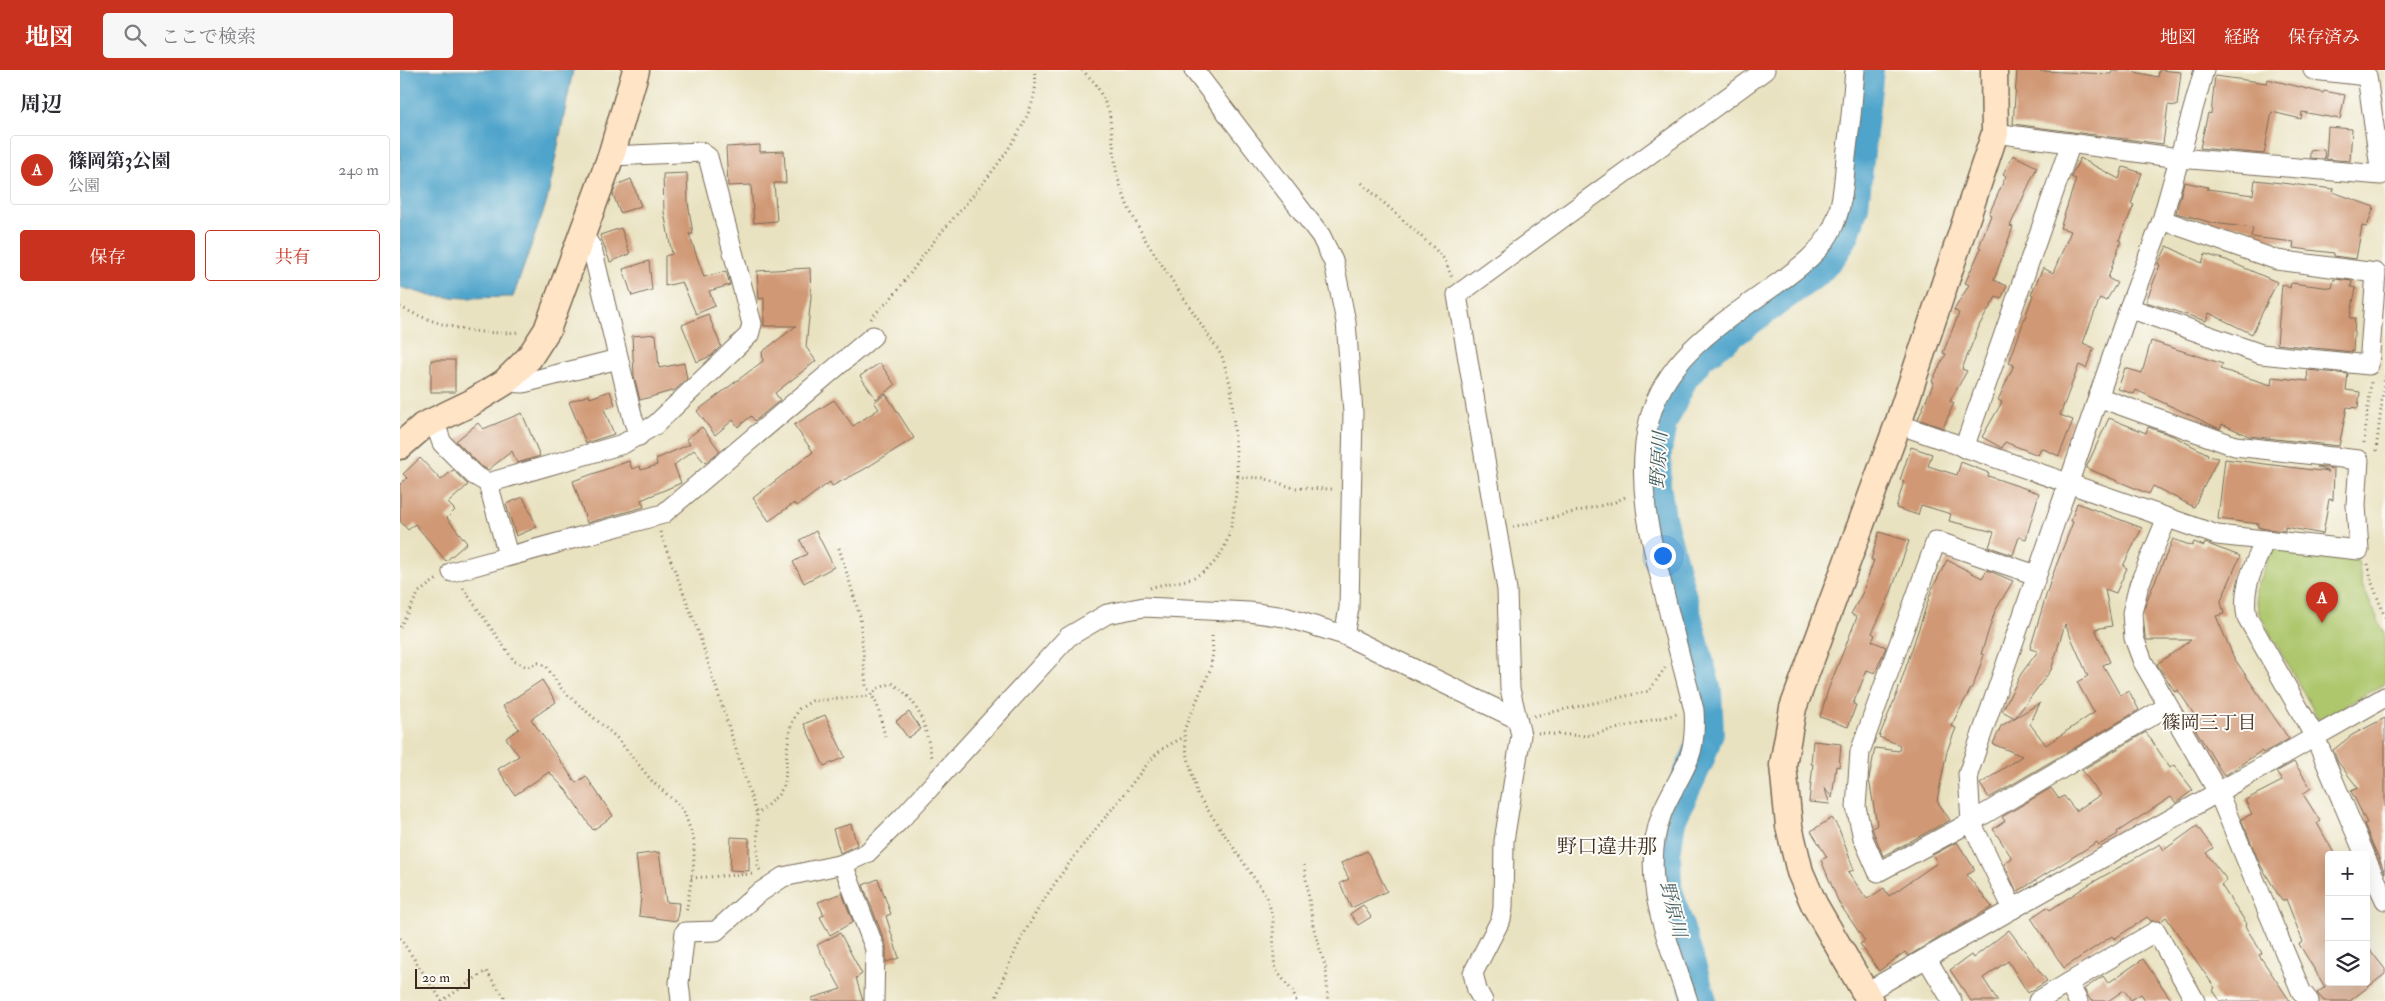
<!DOCTYPE html>
<html lang="ja">
<head>
<meta charset="utf-8">
<style>
  :root { --surface:#fff; --page:#f7f7f7; --text:#2b2b33; --muted:#7c7c81; --line:#e1e1e2; --accent:#c8321e }
  body { margin:0; font-family:"IM FELL Double Pica","Noto Serif JP",serif; background:var(--page); color:var(--text) }
  .controls { position:absolute; right:15px; bottom:15px; display:grid; overflow:hidden; border-radius:5px; box-shadow:0 5px 20px #0002 }
  .controls button { width:45px; height:45px; display:grid; place-items:center; padding:0; border:0; border-bottom:1px solid var(--line); background:var(--surface); color:var(--text); font:25px sans-serif }
  .scale { position:absolute; left:15px; bottom:12px; width:55px; box-sizing:border-box; padding-left:5px; border:2px solid #3b2a1e; border-top:0; font-size:14px; line-height:18px; white-space:nowrap; color:#3b2a1e; -webkit-text-stroke:4px #fdfcf7; paint-order:stroke }
  .you { position:absolute; left:1262px; top:485px; width:18px; height:18px; margin:-12px; border:4px solid #fff; border-radius:50%; background:#1a73e8; box-shadow:0 0 0 8px #1a73e833 }
  .badge { display:grid; place-items:center; width:32px; height:32px; border-radius:50%; background:var(--accent); color:#fff; font-size:16px; font-weight:700 }
  .pin { position:absolute; translate:-50% -41px; filter:drop-shadow(0 1px 2px #0008) }
  .pin::after { content:''; position:absolute; top:26px; width:18px; height:15px; background:inherit; clip-path:polygon(0 0,100% 0,50% 100%) }
  .list { margin:0; padding:0; list-style:none }
  h2 { display:flex; justify-content:space-between; align-items:center; height:65px; margin:0; padding:0 20px; font-size:21px }
  h2 small { font-size:16px; font-weight:400; color:var(--muted) }
  .list li { display:grid; grid-template-columns:32px 1fr auto; gap:15px; align-items:center; box-sizing:border-box; height:70px; margin:0 10px 10px; padding:0 10px; border:1px solid var(--line); border-radius:5px }
  .list b { display:block; font-size:19px; white-space:nowrap }
  .list p { margin:0; font-size:16px; white-space:nowrap; color:var(--muted) }
  .list em { font-size:16px; font-style:normal; color:var(--muted) }
  .actions { display:flex; gap:10px; padding:15px 20px }
  .actions a { flex:1; padding:11px 0; border:1px solid var(--accent); border-radius:5px; text-align:center; font-size:18px; color:var(--accent) }
  .actions .main { background:var(--accent); color:#fff }
  .icon { flex:none; width:28px; height:28px; fill:none; stroke:currentColor; stroke-width:2; stroke-linecap:round; stroke-linejoin:round }
  .map { position:relative; flex:none; width:1985px; height:931px; overflow:hidden }
  header { display:flex; align-items:center; gap:30px; box-sizing:border-box; height:70px; padding:0 25px; background:var(--accent); color:#fff }
  header strong { font-size:24px }
  nav { display:flex; gap:28px; margin-inline-start:auto; font-size:18px }
  .search { width:350px; height:45px; background:var(--page); display:flex; align-items:center; gap:12px; box-sizing:border-box; padding:0 18px; border-radius:5px; color:var(--muted); font-size:19px }
  main { display:flex }
  aside { flex:1; background:var(--surface) }
  .map>svg:first-child { display:block }
</style>
</head>
<body>
<header>
<strong>地図</strong>
<div class="search"><svg class="icon" aria-label="search" viewBox="0 0 24 24"><circle cx="10" cy="10" r="6"/><path d="M15 15l6 6"/></svg>ここで検索</div>
<nav><a>地図</a><a>経路</a><a>保存済み</a></nav>
</header>
<main>
<aside>
<h2>周辺<small></small></h2>
<ul class="list">
<li><span class="badge">A</span><div><b>篠岡第3公園</b><p>公園</p></div><em>240 m</em></li>
</ul>
<div class="actions"><a class="main">保存</a><a>共有</a></div>
</aside>
<div class="map">
<svg width="1985" height="931" viewBox="0 0 1985 931">
  <rect width="100%" height="100%" fill="#fdfcf7"/>
  <filter id="ink" filterUnits="userSpaceOnUse"><feTurbulence type="fractalNoise" baseFrequency=".02" numOctaves="2"/><feDisplacementMap in="SourceGraphic" scale="10" xChannelSelector="R" yChannelSelector="G"/><feConvolveMatrix kernelMatrix="1 2 1 2 8 2 1 2 1" color-interpolation-filters="sRGB"/></filter>
  <filter id="wash" filterUnits="userSpaceOnUse"><feTurbulence type="fractalNoise" baseFrequency=".0096" numOctaves="4" result="noise"/><feDisplacementMap in="SourceGraphic" scale="20" xChannelSelector="R" yChannelSelector="G"/><feGaussianBlur stdDeviation="1.12" result="paint"/><feColorMatrix in="noise" values="0 0 0 0 0 0 0 0 0 0 0 0 0 0 0 0 0 1.4 0 .05"/><feComposite in="paint" operator="in"/></filter>
  <g filter="url(#wash)">
    <rect width="100%" height="100%" fill="#e9e2c1"/>
    <!-- green -->
    <polygon fill="#aec76d" stroke="#747846" points="1873,476 1957,485 1962,515 1985,565 1985,614 1919,650 1859,543 1855,521"/>
    <!-- water -->
    <polygon fill="#4fa4cb" stroke="#456774" points="0,0 173,0 147,131 113,227 66,228 31,226 0,217"/>
    <g fill="none" stroke-linecap="round" stroke-linejoin="round">
      <!-- river -->
      <polyline stroke="#4fa4cb" stroke-width="34" points="1300,931 1265,818 1264,784 1269,750 1298,688 1307,662 1305,622 1259,448 1254,415 1255,381 1260,353 1281,308 1299,285 1416,200 1432,182 1443,164 1452,136 1467,0"/>
    </g>
    <g id="blocks">
      <!-- building -->
      <g fill="#d09874">
        <polygon points="1617,0 1711,4 1712,0 1726,0 1758,7 1759,0 1781,2 1777,36 1768,35 1763,74 1613,54"/>
        <polygon points="1815,6 1867,13 1868,9 1923,23 1924,21 1945,25 1940,49 1902,42 1901,49 1872,42 1864,84 1800,78 1808,43 1811,44"/>
        <polygon points="1928,57 1952,59 1950,91 1926,89"/>
        <polygon points="360,75 360,82 384,81 386,113 374,113 377,151 354,153 351,115 328,116 326,77"/>
        <polygon points="1924,79 1925,89 1910,88 1910,81"/>
        <polygon points="1613,85 1637,97 1610,156 1613,157 1594,210 1607,216 1601,229 1596,227 1580,254 1562,299 1567,301 1550,331 1554,333 1543,358 1518,349 1534,312 1532,311 1546,284 1543,283 1559,243 1554,240 1569,215 1565,213 1581,178 1579,177 1591,145 1589,144 1606,106 1603,104"/>
        <polygon points="1680,88 1719,109 1723,97 1742,103 1731,134 1734,135 1719,170 1721,171 1708,208 1717,213 1706,231 1700,228 1683,273 1694,278 1686,298 1679,295 1660,345 1673,350 1659,386 1641,378 1638,385 1605,372 1602,378 1582,367 1602,332 1598,330 1614,295 1609,293 1633,225 1631,224 1643,198 1653,203 1671,161 1660,158 1676,109 1671,107"/>
        <polygon points="287,103 288,133 293,164 289,164 304,207 326,201 330,215 309,221 315,236 296,244 282,212 265,216 265,186 272,184 264,142 263,104"/>
        <polygon points="231,109 241,136 220,143 213,124 216,115"/>
        <polygon points="1855,110 1934,119 1933,122 1974,137 1967,157 1962,156 1956,189 1934,186 1934,183 1893,178 1894,172 1851,167 1853,158 1813,153 1776,143 1784,112 1808,117 1807,119 1853,125"/>
        <polygon points="221,158 230,184 210,192 200,165"/>
        <polygon points="1767,176 1802,193 1805,184 1826,190 1877,212 1852,264 1809,243 1806,251 1746,232 1760,195 1758,194"/>
        <polygon points="249,191 252,220 232,226 223,199"/>
        <polygon points="410,198 411,227 406,277 416,291 375,323 380,330 355,351 351,346 338,357 333,350 315,365 297,341 363,291 362,282 396,256 364,256 364,228 359,229 357,201"/>
        <polygon points="1934,209 1952,211 1951,217 1956,218 1950,248 1955,248 1953,282 1877,274 1882,214 1890,218 1891,213 1932,218"/>
        <polygon points="308,244 321,276 311,286 297,292 282,255"/>
        <polygon points="256,264 259,298 284,293 287,309 275,320 240,330 234,306 232,266"/>
        <polygon points="1751,271 1823,294 1820,299 1871,315 1872,307 1908,311 1907,300 1948,304 1946,320 1960,322 1958,338 1947,337 1939,376 1849,366 1822,354 1820,359 1736,320 1734,324 1718,319 1725,298 1742,303"/>
        <rect x="31" y="290" width="24" height="32"/>
        <polygon points="480,293 495,315 476,329 460,306"/>
        <polygon points="210,321 215,335 204,339 214,364 186,373 169,332 189,325 190,328"/>
        <polygon points="486,324 514,368 463,400 432,416 430,412 404,431 396,436 394,433 369,451 353,428 413,382 394,355 434,330 453,356 479,339 474,332"/>
        <polygon points="122,343 140,386 117,393 112,381 88,400 81,396 56,371 78,353 83,359"/>
        <polygon points="1709,348 1746,363 1748,357 1773,366 1808,384 1807,386 1818,388 1794,437 1753,416 1749,424 1686,398"/>
        <polygon points="302,357 320,381 305,393 294,380 274,395 281,413 241,430 244,437 187,453 173,411 229,391 232,399 240,396 241,400 257,395 256,389 290,374 286,369"/>
        <polygon points="1511,377 1532,384 1528,396 1557,405 1561,392 1589,403 1588,406 1639,423 1626,469 1619,467 1613,485 1589,477 1594,462 1549,451 1551,444 1521,435 1518,445 1496,438 1504,411 1500,410"/>
        <polygon points="20,388 41,410 53,400 68,415 48,433 55,440 47,448 67,473 46,491 15,454 8,460 0,451 0,414 7,408 3,404"/>
        <polygon points="1825,389 1929,402 1917,397 1934,399 1933,430 1929,429 1923,464 1885,457 1885,461 1866,459 1858,457 1859,454 1818,449"/>
        <polygon points="123,427 137,457 116,466 106,434"/>
        <polygon points="1677,433 1742,458 1723,496 1727,498 1716,523 1705,519 1712,556 1695,559 1710,592 1703,595 1720,625 1729,621 1739,640 1589,728 1580,714 1622,686 1593,674 1601,656 1640,633 1630,654 1646,675 1695,642 1693,641 1677,612 1688,606 1665,554 1651,600 1615,648 1602,641 1621,604 1638,581 1630,579 1651,509 1673,452 1671,451"/>
        <polygon points="416,461 434,497 404,513 393,492 407,484 400,470"/>
        <polygon points="1479,462 1509,471 1490,525 1472,563 1475,565 1472,571 1486,577 1475,603 1467,600 1453,634 1456,635 1448,657 1420,647 1428,620 1457,547 1451,544 1462,524 1474,490 1471,490"/>
        <polygon points="1773,469 1792,476 1794,472 1804,476 1805,473 1840,486 1821,531 1824,544 1816,546 1834,588 1889,669 1863,683 1861,681 1824,706 1791,652 1797,649 1778,620 1775,622 1757,594 1791,570 1747,570 1745,566 1743,544 1747,530"/>
        <polygon points="1547,490 1582,508 1587,500 1613,511 1595,541 1581,584 1584,585 1575,611 1551,656 1556,658 1547,681 1537,731 1550,750 1483,786 1472,758 1477,755 1469,709 1475,678 1499,681 1500,675 1479,667 1498,621 1532,519"/>
        <polygon points="142,610 156,632 131,649 176,713 186,706 213,746 193,760 166,720 149,702 115,725 98,699 119,686 106,668 119,659 103,636"/>
        <polygon points="509,642 521,659 508,668 496,651"/>
        <polygon points="425,645 445,687 424,696 404,654"/>
        <polygon points="1985,648 1985,803 1964,754 1967,753 1951,721 1958,718 1938,692 1933,680 1952,665"/>
        <polygon points="1746,662 1770,698 1774,695 1793,720 1776,733 1771,727 1717,762 1718,764 1699,775 1697,772 1617,822 1604,794 1612,788 1593,759 1605,751 1602,747 1651,718 1659,729 1664,726 1676,741 1700,725 1682,700"/>
        <polygon points="1413,671 1441,674 1439,697 1436,696 1432,728 1424,717 1430,734 1409,732 1413,694 1411,694"/>
        <polygon points="1894,692 1911,718 1903,724 1920,751 1917,753 1935,785 1929,785 1929,914 1966,912 1966,875 1985,899 1985,904 1950,931 1924,931 1917,923 1925,917 1899,874 1903,872 1886,829 1882,831 1861,796 1841,749 1852,744 1845,730 1882,711 1876,702"/>
        <polygon points="1432,748 1439,759 1454,800 1448,802 1467,829 1484,818 1489,826 1537,793 1533,785 1557,772 1575,800 1567,805 1592,837 1508,886 1505,882 1479,901 1460,874 1465,871 1439,833 1421,790 1427,787 1411,761"/>
        <polygon points="451,754 457,775 440,783 433,759"/>
        <polygon points="1797,756 1813,778 1806,783 1827,810 1821,815 1847,854 1845,856 1862,883 1859,885 1890,931 1820,931 1813,920 1815,918 1766,847 1761,851 1751,851 1747,847 1714,869 1712,866 1664,898 1631,848 1647,837 1650,840 1688,815 1760,774 1764,780"/>
        <polygon points="331,767 349,768 349,801 330,800"/>
        <polygon points="967,781 987,821 951,838 940,813 949,809 941,793"/>
        <polygon points="259,782 266,832 279,833 277,851 239,846 241,827 236,785"/>
        <polygon points="478,809 491,844 486,846 499,888 486,892 486,875 463,815"/>
        <polygon points="442,823 453,852 430,865 420,847 424,845 418,832"/>
        <polygon points="963,835 971,847 958,855 950,844"/>
        <polygon points="1609,860 1647,911 1628,923 1608,891 1583,908 1598,931 1571,931 1550,900 1571,885 1573,888"/>
        <polygon points="440,863 462,904 456,908 463,931 412,931 412,928 441,919 417,875"/>
        <polygon points="1743,889 1772,931 1746,931 1741,924 1731,930 1724,920 1708,931 1691,931 1684,919 1703,906 1708,913"/>
      </g>
    </g>
  </g>
  <g filter="url(#ink)">
    <use href="#blocks" fill-opacity="0" stroke="#786a57" stroke-width="1"/>
    <g fill="none" stroke-linecap="round" stroke-linejoin="round">
      <defs>
        <g id="street">
          <polyline points="794,0 921,166 934,193 946,252 953,343 949,538 944,565"/>
          <polyline points="1595,63 1779,88 1981,105 1967,6 1913,0"/>
          <polyline points="183,165 192,178 233,349 239,366"/>
          <polyline points="1729,238 1861,284 1969,295 1976,203 1877,190 1762,150"/>
          <polyline points="105,312 123,313 218,289"/>
          <polyline points="34,351 42,373 74,405 88,413 223,374 255,355 349,265 352,254 308,87 301,82 211,86"/>
          <polyline points="1498,354 1817,465 1959,480 1956,435 1959,390 1835,376 1698,327"/>
          <polyline points="1564,378 1671,73"/>
          <polyline points="88,413 108,485"/>
          <polyline points="1767,448 1739,515 1732,543 1734,568 1743,592 1818,722 1901,921 1909,931"/>
          <path d="M1865,470C1854,497 1841,517 1847,547L1915,667L1965,785"/>
          <polyline points="52,502 263,444 473,266"/>
          <polyline points="1636,505 1536,471 1460,682 1456,737 1463,768 1478,802 1571,752 1768,636"/>
          <polyline points="1966,789 1985,830"/>
          <polyline points="443,794 475,879 474,931"/>
          <polyline points="1613,839 1571,752 1568,704 1729,238 1762,150 1804,0"/>
          <polyline points="1527,889 1552,931"/>
          <polyline points="1668,913 1678,931"/>
          <polyline points="1465,923 1985,627"/>
          <polyline points="281,931 279,913 285,862 316,861 356,825 383,807 443,794 467,783 503,747 668,567 707,544 744,537 849,542 885,547 944,565 1117,649"/>
          <polyline points="1083,931 1077,920 1073,903 1101,849 1103,838 1104,771 1121,665 1110,619 1107,520 1057,225 1365,0"/>
          <path d="M1288,931C1268,869 1238,808 1262,743C1269,724 1282,707 1289,688C1295,673 1295,656 1294,640C1284,602 1274,564 1265,526C1250,469 1235,410 1249,351C1265,285 1327,250 1378,213C1399,198 1422,181 1433,157C1443,135 1444,111 1446,87C1450,58 1453,29 1455,0"/>
          <polyline points="1638,931 1756,861 1795,931"/>
        </g>
        <g id="secondary">
          <polyline points="0,376 23,356 71,333 105,312 129,288 147,260 211,86 236,0"/>
          <polyline points="1470,931 1414,834 1400,802 1389,756 1383,695 1393,638 1498,354 1595,63 1594,0"/>
        </g>
      </defs>
      <!-- street casing -->
      <use href="#street" stroke="#786a57" stroke-width="21"/>
      <!-- secondary casing -->
      <use href="#secondary" stroke="#786a57" stroke-width="29"/>
      <!-- path -->
      <g stroke="#786a57" stroke-width="3" stroke-dasharray="1 4" stroke-linecap="butt">
        <polyline points="682,0 696,14 709,41 717,106 728,137 746,171 822,286 831,317 838,407"/>
        <polyline points="962,113 1035,179 1045,190 1052,208"/>
        <path d="M0,237C38,256 77,266 119,262"/>
        <path d="M471,249C477,240 486,235 492,227C507,209 520,189 535,170C565,133 648,49 634,0"/>
        <polyline points="1964,373 1971,312"/>
        <polyline points="1976,381 1985,306"/>
        <polyline points="1113,457 1215,432 1227,426"/>
        <polyline points="260,462 299,564 357,745"/>
        <polyline points="439,478 460,546 466,616 477,634 486,670"/>
        <polyline points="1968,494 1972,513 1985,547"/>
        <polyline points="63,518 114,591 127,597 138,593 146,596 163,621 216,667 252,711 280,736 285,744 294,771 294,792 286,844"/>
        <path d="M750,518C764,513 779,513 792,508C835,489 832,446 838,407L863,408L894,418L934,419"/>
        <polyline points="0,557 19,522 37,509"/>
        <polyline points="812,566 813,583 810,600 784,660 786,679 797,724 867,827 873,848 874,890 876,900 893,922 896,931"/>
        <polyline points="1134,646 1249,621 1265,598"/>
        <polyline points="1138,663 1186,666 1277,644"/>
        <polyline points="904,795 913,856 926,899 928,931"/>
        <path d="M360,800L358,798L357,745L378,725L385,714L387,679L391,655L399,639L412,631L470,626L477,619L492,613C521,632 525,656 532,688"/>
        <polyline points="291,808 353,804"/>
        <polyline points="0,868 42,931 86,901 107,931"/>
        <path d="M595,931C620,855 666,794 717,733C730,717 746,693 761,680C768,675 777,671 784,667"/>
      </g>
      <!-- street -->
      <use href="#street" stroke="#fff" stroke-width="19"/>
      <!-- secondary -->
      <use href="#secondary" stroke="#ffe4c6" stroke-width="26"/>
    </g>
  </g>
  <g text-anchor="middle" stroke-width="4" stroke-linejoin="round" paint-order="stroke">
    <!-- water labels -->
    <g font-size="19" font-style="italic" fill="#435b63" stroke="#fdfcf7">
      <text transform="translate(1258 390) rotate(-87)" y="7">野原川</text>
      <text transform="translate(1274 839) rotate(76)" y="7">野原川</text>
    </g>
    <!-- neighbourhood labels -->
    <g font-size="19" fill="#3b2a1e" stroke="#fdfcf7">
      <text x="1809" y="659">篠岡三丁目</text>
    </g>
    <!-- quarter labels -->
    <g font-size="20" fill="#3b2a1e" stroke="#fdfcf7">
      <text x="1207" y="783">野口違井那</text>
    </g>
  </g>
</svg>
<div class="controls">
<button>+</button>
<button>−</button>
<button><svg class="icon" aria-label="layers" viewBox="0 0 24 24"><path d="M12 4l9 5-9 5-9-5zM3 14l9 5 9-5"/></svg></button>
</div>
<div class="scale">20 m</div>
<div class="you"></div>
<div class="pin badge" style="left:1922px;top:553px">A</div>
</div>
</main>
</body>
</html>
